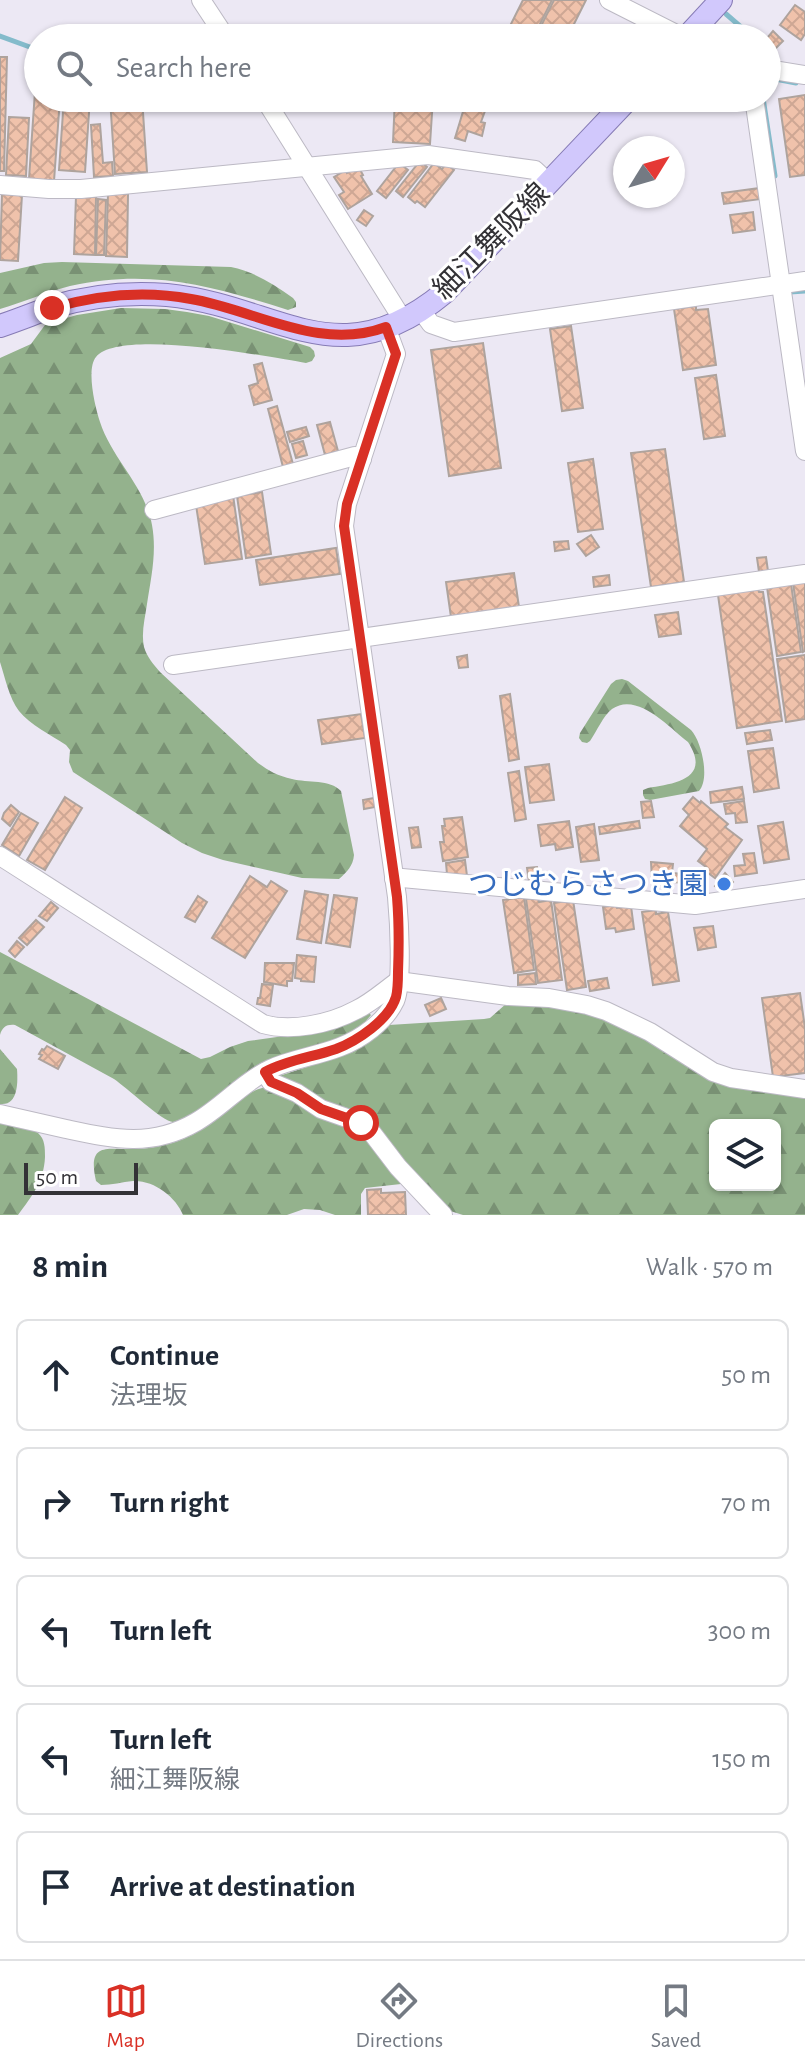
<!DOCTYPE html>
<html lang="en">
<head>
<meta charset="utf-8">
<style>
  :root { --surface:#fff; --page:#f6f6f7; --text:#1f2937; --muted:#747a83; --line:#e0e1e3; --accent:#d93025 }
  body { margin:0; font-family:"Alegreya Sans","Noto Sans JP",sans-serif; background:var(--page); color:var(--text) }
  .controls { position:absolute; right:24px; bottom:24px; display:grid; overflow:hidden; border-radius:12px; box-shadow:0 2px 6px #0004 }
  .controls button { width:72px; height:72px; display:grid; place-items:center; padding:0; border:0; border-bottom:2px solid var(--line); background:var(--surface); color:var(--text); font:40px sans-serif }
  .compass { position:absolute; left:613px; top:136px; width:72px; height:72px; border-radius:50%; background:var(--surface); box-shadow:0 2px 6px #0004; rotate:53deg }
  .scale { position:absolute; left:24px; bottom:20px; width:114px; box-sizing:border-box; padding-left:8px; border:4px solid #333236; border-top:0; font-size:22px; line-height:28px; white-space:nowrap; color:#333236; -webkit-text-stroke:6px #fff; paint-order:stroke }
  .stop { position:absolute; width:24px; height:24px; margin:-18px; border:6px solid #d93025; border-radius:50%; background:#fff }
  .stop.end { background:#d93025; border-color:#fff; box-shadow:0 2px 8px #0008 }
  .list { margin:0; padding:0; list-style:none }
  h2 { display:flex; justify-content:space-between; align-items:center; height:104px; margin:0; padding:0 32px; font-size:34px }
  h2 small { font-size:26px; font-weight:400; color:var(--muted) }
  .list li { display:grid; grid-template-columns:52px 1fr auto; gap:24px; align-items:center; box-sizing:border-box; height:112px; margin:0 16px 16px; padding:0 16px; border:2px solid var(--line); border-radius:12px }
  .list b { display:block; font-size:30px; white-space:nowrap }
  .list p { margin:0; font-size:26px; white-space:nowrap; color:var(--muted) }
  .list em { font-size:26px; font-style:normal; color:var(--muted) }
  .icon { flex:none; width:44px; height:44px; fill:none; stroke:currentColor; stroke-width:2; stroke-linecap:round; stroke-linejoin:round }
  .map { position:relative; flex:none; width:805px; height:1215px; overflow:hidden }
  .search { position:absolute; background:var(--surface); box-shadow:0 2px 6px #0004; left:24px; right:24px; top:24px; height:88px; display:flex; align-items:center; gap:20px; box-sizing:border-box; padding:0 28px; border-radius:44px; color:var(--muted); font-size:30px }
  .sheet { height:744px; background:var(--surface) }
  nav { display:flex; justify-content:space-around; align-items:center; box-sizing:border-box; height:112px; border-top:2px solid var(--line); background:var(--surface); font-size:22px; color:var(--muted) }
  nav a { display:grid; justify-items:center; gap:4px }
  nav .on { color:var(--accent) }
  .map>svg:first-child { display:block }
</style>
</head>
<body>
<div class="map">
<svg width="805" height="1215" viewBox="0 0 805 1215">
  <defs>
    <pattern id="forest-firs" width="22" height="20" patternUnits="userSpaceOnUse" patternTransform="scale(2)"><rect width="22" height="20" fill="#94b28d"/><path d="M5 1l3.5 6h-7zM16 11l3.5 6h-7z" fill="#799174"/></pattern>
    <pattern id="building-cross-hatch" width="8" height="8" patternUnits="userSpaceOnUse" patternTransform="scale(2)"><rect width="8" height="8" fill="#f0c2ab"/><path d="M0 0l8 8M0 8l8-8" fill="none" stroke="#cea794"/></pattern>
  </defs>
  <rect width="100%" height="100%" fill="#ece8f4"/>
  <!-- forest -->
  <g fill="url(#forest-firs)" fill-rule="evenodd">
    <path d="M62,262L231,267C255,272 273,284 293,298L296,302V307L288,310C212,286 151,268 70,286C46,292 24,302 0,309V273L44,263Z"/>
    <path d="M121,308L165,309L187,312L209,316L310,347L314,351L315,356L312,361L306,363C270,357 119,328 96,357C86,369 95,407 100,422C112,459 145,486 152,525C157,552 151,578 147,604C145,618 141,633 144,647C147,657 154,665 160,672L258,763C269,771 278,776 292,779C308,783 330,779 341,791L354,855C353,866 347,872 339,879L302,878L223,860L202,853L182,843L73,772L69,762L70,750L66,745C51,735 30,725 19,711C9,698 5,677 0,662V358L31,344L45,325L52,322L77,315Z"/>
    <path d="M622,679L628,681L691,730C702,742 710,779 699,791L650,800L645,799L643,795V790L648,788C674,784 712,779 688,742C670,728 637,691 612,709C603,716 597,731 590,741L587,743L582,742L579,738L580,733L611,684L616,680Z"/>
    <path d="M0,952L201,1059L210,1057L230,1047L248,1041L298,1034L368,1012L371,1015C346,1048 289,1047 255,1068C236,1079 193,1122 173,1122C163,1122 126,1087 114,1079L15,1025C7,1024 2,1027 0,1035Z"/>
    <path d="M507,1003L586,1011L664,1046L805,1095V1215H463L447,1210L401,1164L323,1104L279,1076L353,1052L366,1044L389,1025L484,1019L490,1018ZM715,1125H775V1185H715Z"/>
    <path d="M0,1049L17,1069C18,1083 18,1106 0,1104Z"/>
    <path d="M267,1087L359,1127L403,1181L401,1184L365,1188L361,1194V1215H335L320,1210L304,1209L287,1215H183C176,1197 154,1180 133,1181C122,1182 112,1185 101,1185L96,1181C87,1141 107,1150 135,1149C147,1149 160,1146 172,1143C188,1138 202,1130 216,1120C231,1109 248,1089 267,1087Z"/>
    <path d="M0,1123C11,1126 29,1126 38,1133C45,1139 45,1148 45,1157C44,1181 32,1196 18,1215H0Z"/>
  </g>
  <g fill="none" stroke-linecap="round" stroke-linejoin="round">
    <!-- stream -->
    <g stroke="#84bbcb" stroke-width="5">
      <polyline points="726,14 741,27 749,38"/>
      <polyline points="0,36 38,50"/>
      <polyline points="770,78 796,83"/>
      <polyline points="763,98 775,176"/>
      <polyline points="790,292 805,291"/>
    </g>
  </g>
  <!-- building -->
  <g fill="url(#building-cross-hatch)" stroke="#aea39d" stroke-width="2">
    <polygon points="523,0 552,0 533,38 504,38"/>
    <polygon points="554,0 586,0 567,38 535,38"/>
    <polygon points="795,5 805,12 805,34 801,40 780,25"/>
    <polygon points="773,31 783,41 770,54 767,51 767,38"/>
    <polygon points="0,57 7,57 4,171 0,171"/>
    <polygon points="37,62 38,98 60,98 54,181 29,179"/>
    <polygon points="805,95 805,175 790,177 779,99"/>
    <polygon points="64,98 90,98 85,172 59,170"/>
    <polygon points="110,98 142,98 147,172 115,174"/>
    <polygon points="395,98 433,98 430,144 393,142"/>
    <polygon points="465,105 485,111 481,122 485,123 482,136 468,131 465,141 455,138"/>
    <polygon points="9,117 29,118 26,176 6,175"/>
    <polygon points="100,124 103,163 112,162 113,176 94,177 91,125"/>
    <polygon points="420,161 427,167 403,197 396,191"/>
    <polygon points="399,163 408,170 386,198 377,191"/>
    <polygon points="434,163 442,169 446,164 454,170 425,207 417,201 415,203 408,197"/>
    <polygon points="358,166 363,175 361,176 372,194 348,209 339,195 344,192 334,177 346,170 347,173"/>
    <polygon points="760,188 761,199 724,204 722,193"/>
    <polygon points="2,194 22,195 18,261 0,260"/>
    <polygon points="108,194 128,194 127,257 106,256"/>
    <polygon points="76,196 96,197 95,255 74,254"/>
    <polygon points="98,199 106,200 104,255 96,255"/>
    <polygon points="364,210 373,216 366,226 357,220"/>
    <polygon points="753,212 755,230 733,233 730,215"/>
    <polygon points="696,306 696,310 708,309 716,365 683,370 674,309"/>
    <polygon points="571,326 583,408 562,411 550,329"/>
    <polygon points="483,343 501,468 449,476 431,350"/>
    <polygon points="262,363 272,400 254,405 249,386 258,383 254,365"/>
    <polygon points="716,375 725,436 704,439 695,378"/>
    <polygon points="277,406 293,464 283,467 268,409"/>
    <polygon points="330,422 338,451 325,455 317,425"/>
    <polygon points="306,427 309,436 290,442 287,432"/>
    <polygon points="303,441 307,455 296,458 292,444"/>
    <polygon points="665,449 684,582 651,587 631,453"/>
    <polygon points="593,459 603,529 578,532 568,463"/>
    <polygon points="262,492 271,554 246,558 237,496"/>
    <polygon points="233,495 242,559 205,564 196,505"/>
    <polygon points="591,535 599,547 586,556 577,544"/>
    <polygon points="568,541 569,549 555,551 554,542"/>
    <polygon points="336,548 340,574 260,585 256,560"/>
    <polygon points="766,557 768,571 759,572 757,558"/>
    <polygon points="514,573 519,607 451,617 446,582"/>
    <polygon points="609,575 610,585 594,587 593,577"/>
    <polygon points="805,581 805,651 803,652 793,583"/>
    <polygon points="791,584 801,652 777,656 767,587"/>
    <polygon points="758,589 759,592 763,592 782,721 737,728 718,595"/>
    <polygon points="678,612 681,634 659,637 655,615"/>
    <polygon points="467,655 468,667 459,668 457,657"/>
    <polygon points="805,655 805,719 786,722 777,659"/>
    <polygon points="510,694 519,759 509,761 500,696"/>
    <polygon points="361,714 365,738 322,744 318,720"/>
    <polygon points="770,730 772,740 747,744 745,733"/>
    <polygon points="773,748 779,788 754,792 748,751"/>
    <polygon points="549,764 554,800 530,803 525,767"/>
    <polygon points="519,771 526,819 515,821 508,773"/>
    <polygon points="742,787 744,799 711,803 710,792"/>
    <polygon points="65,797 82,808 45,870 27,860"/>
    <polygon points="693,797 700,803 701,801 728,824 725,827 742,840 715,878 704,870 706,867 698,861 707,849 680,826 689,815 683,809"/>
    <polygon points="374,798 375,807 364,809 363,800"/>
    <polygon points="651,801 654,817 643,818 641,802"/>
    <polygon points="744,801 747,822 736,823 735,813 726,814 724,804"/>
    <polygon points="11,805 19,812 10,826 2,819 4,813"/>
    <polygon points="21,813 38,823 19,856 2,845"/>
    <polygon points="462,817 468,857 443,861 440,842 444,842 442,826 445,826 444,819"/>
    <polygon points="569,821 573,847 556,850 555,844 541,846 538,825"/>
    <polygon points="639,821 640,828 600,834 599,827"/>
    <polygon points="783,822 789,859 764,863 758,826"/>
    <polygon points="594,824 599,860 581,862 576,827"/>
    <polygon points="418,827 421,847 412,848 409,828"/>
    <polygon points="754,853 757,873 735,876 734,866 745,865 743,854"/>
    <polygon points="465,860 467,876 447,874 446,863"/>
    <polygon points="651,862 673,864 672,873 683,874 683,883 652,880"/>
    <polygon points="537,867 539,881 529,882 527,868"/>
    <polygon points="725,873 733,882 724,893 715,886"/>
    <polygon points="250,876 267,887 271,881 287,891 245,958 212,938"/>
    <polygon points="305,891 328,895 321,943 297,939"/>
    <polygon points="334,895 357,898 350,947 326,943"/>
    <polygon points="198,896 207,902 195,922 185,917"/>
    <polygon points="524,897 534,970 514,973 503,900"/>
    <polygon points="538,898 539,902 551,900 562,980 538,983 526,899"/>
    <polygon points="573,900 586,987 567,990 554,903"/>
    <polygon points="51,902 58,908 47,921 39,916"/>
    <polygon points="616,905 617,908 631,906 634,929 616,932 615,928 606,929 603,907"/>
    <polygon points="656,910 656,914 668,912 679,981 653,985 642,912"/>
    <polygon points="36,920 44,927 27,945 19,938"/>
    <polygon points="713,926 716,947 698,950 694,928"/>
    <polygon points="17,941 24,947 15,957 9,951"/>
    <polygon points="297,955 316,957 314,982 301,981 301,979 295,978"/>
    <polygon points="265,963 294,963 292,981 287,981 287,986 264,982"/>
    <polygon points="535,973 536,984 518,985 518,975"/>
    <polygon points="607,978 609,988 590,991 588,981"/>
    <polygon points="262,984 273,985 270,1006 257,1004 258,998 260,998"/>
    <polygon points="800,993 805,1028 805,1073 773,1077 762,998"/>
    <polygon points="441,998 446,1009 430,1016 425,1005"/>
    <polygon points="47,1046 65,1056 58,1069 39,1059 42,1055 39,1054 42,1049 44,1050"/>
    <polygon points="381,1189 381,1193 405,1192 406,1215 368,1215 367,1190"/>
  </g>
  <g fill="none" stroke-linecap="round" stroke-linejoin="round">
    <defs>
      <g id="minor">
        <polyline points="201,0 226,38"/>
        <polyline points="609,0 684,38"/>
        <polyline points="767,69 805,75"/>
        <polyline points="264,98 403,320"/>
        <polyline points="754,98 805,451"/>
        <polyline points="0,185 49,189 81,189 428,155 535,170 549,183"/>
        <polyline points="421,310 431,324 454,332 805,281"/>
        <polyline points="154,510 355,456 362,459"/>
        <polyline points="173,665 805,574"/>
        <path d="M0,856L263,1024C291,1032 330,1024 356,1010C371,1003 384,991 398,981L508,996L549,998L587,1005L606,1011L650,1032L713,1072L731,1078L805,1089"/>
        <polyline points="394,879 402,878 695,905 805,889"/>
        <polyline points="265,1072 271,1082 297,1093 321,1109 361,1123 369,1129 398,1167 443,1215"/>
        <path d="M0,1114C22,1119 44,1124 66,1129C113,1139 151,1148 196,1122C222,1107 243,1082 270,1069C292,1059 317,1056 340,1047C361,1039 385,1022 395,1001C403,982 399,919 397,897L344,526L347,504L396,354L386,327"/>
      </g>
      <g id="major">
        <polyline points="686,38 721,0"/>
        <path d="M0,326C18,320 35,313 52,307C89,296 129,292 167,295C279,306 338,381 445,292L629,98"/>
      </g>
    </defs>
    <!-- minor casing -->
    <use href="#minor" stroke="#bcb9c4" stroke-width="20"/>
    <!-- major casing -->
    <use href="#major" stroke="#867bb5" stroke-width="24"/>
    <!-- minor -->
    <use href="#minor" stroke="#fff" stroke-width="18"/>
    <!-- major -->
    <use href="#major" stroke="#d1c8fc" stroke-width="22"/>
  </g>
  <g fill="none" stroke-linecap="round" stroke-linejoin="round">
    <!-- route -->
    <path stroke="#d93025" stroke-width="10" d="M52,308C97,295 144,290 191,299C256,310 319,352 386,327L396,354L347,504L344,526L397,897C399,922 399,947 398,972C398,980 398,989 396,997C389,1020 357,1041 336,1049C313,1057 287,1060 265,1072L271,1082L297,1093L321,1109L361,1123"/>
  </g>
  <!-- markers -->
  <circle fill="#3f7fe0" stroke="#fff" stroke-width="3" cx="724" cy="884" r="8"/>
  <g text-anchor="middle" stroke-width="6" stroke-linejoin="round" paint-order="stroke">
    <!-- street labels -->
    <g font-size="30" fill="#333236" stroke="#fff">
      <text transform="translate(491 241) rotate(-45)" y="10">細江舞阪線</text>
    </g>
    <!-- shop labels -->
    <g font-size="30" fill="#366cbe" stroke="#fff" text-anchor="end">
      <text x="708" y="894">つじむらさつき園</text>
    </g>
  </g>
</svg>
<div class="controls">
<button><svg class="icon" aria-label="layers" viewBox="0 0 24 24"><path d="M12 4l9 5-9 5-9-5zM3 14l9 5 9-5"/></svg></button>
</div>
<svg class="compass" viewBox="-18 -18 36 36"><path d="M0-13l5 13h-10z" fill="#e53935"/><path d="M0 13l5-13h-10z" fill="#747a83"/></svg>
<div class="scale">50 m</div>
<div class="stop" style="left:361px;top:1123px"></div>
<div class="stop end" style="left:52px;top:308px"></div>
<div class="search"><svg class="icon" aria-label="search" viewBox="0 0 24 24"><circle cx="10" cy="10" r="6"/><path d="M15 15l6 6"/></svg>Search here</div>
</div>
<section class="sheet">
<h2>8 min<small>Walk · 570 m</small></h2>
<ul class="list">
<li><svg class="icon" aria-label="ahead" viewBox="0 0 24 24"><path d="M12 20V5M6 11l6-6 6 6"/></svg><div><b>Continue</b><p>法理坂</p></div><em>50 m</em></li>
<li><svg class="icon" aria-label="right" viewBox="0 0 24 24"><path d="M7 20v-9h11M14 6l5 5-5 5"/></svg><div><b>Turn right</b></div><em>70 m</em></li>
<li><svg class="icon" aria-label="left" viewBox="0 0 24 24"><path d="M17 20v-9H6M10 6l-5 5 5 5"/></svg><div><b>Turn left</b></div><em>300 m</em></li>
<li><svg class="icon" aria-label="left" viewBox="0 0 24 24"><path d="M17 20v-9H6M10 6l-5 5 5 5"/></svg><div><b>Turn left</b><p>細江舞阪線</p></div><em>150 m</em></li>
<li><svg class="icon" aria-label="arrive" viewBox="0 0 24 24"><path d="M6 21V4h12l-3 4 3 4H6"/></svg><div><b>Arrive at destination</b></div></li>
</ul>
</section>
<nav>
<a class="on"><svg class="icon" aria-label="map" viewBox="0 0 24 24"><path d="M3 6l6-2 6 2 6-2v14l-6 2-6-2-6 2zM9 4v14M15 6v14"/></svg>Map</a>
<a><svg class="icon" aria-label="directions" viewBox="0 0 24 24"><path d="M12 3l9 9-9 9-9-9zM9 14v-3h6M13 9l2 2-2 2"/></svg>Directions</a>
<a><svg class="icon" aria-label="saved" viewBox="0 0 24 24"><path d="M7 4h10v16l-5-4-5 4z"/></svg>Saved</a>
</nav>
</body>
</html>
